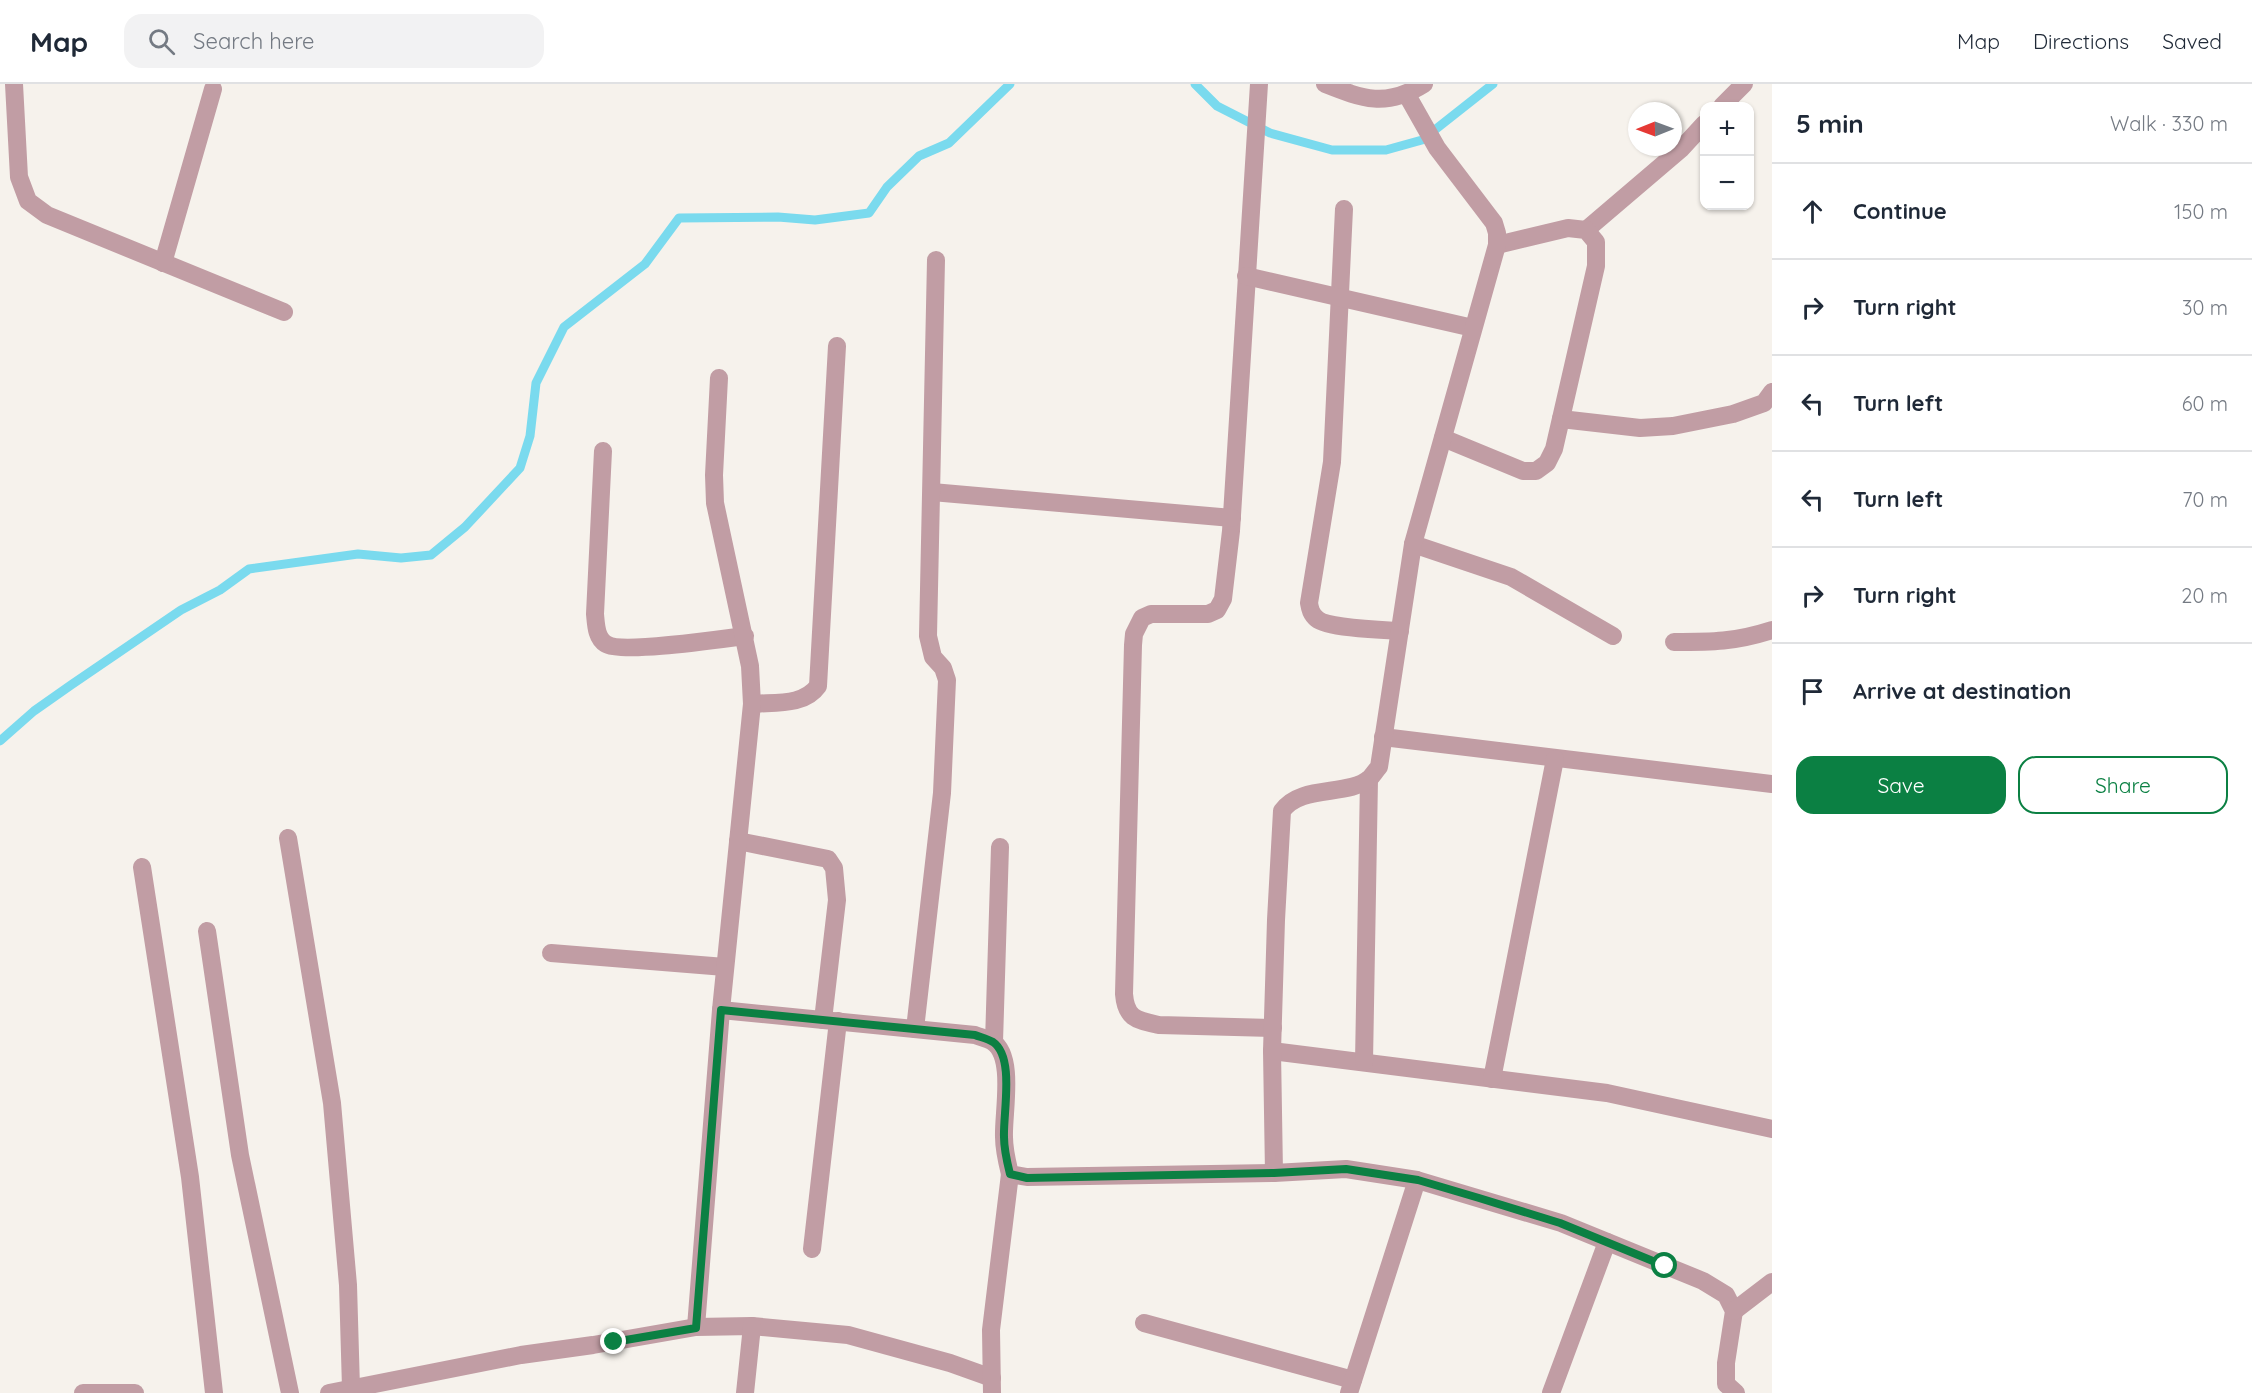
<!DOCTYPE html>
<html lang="en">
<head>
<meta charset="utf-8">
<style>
  :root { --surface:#fff; --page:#f2f2f3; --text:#1f2937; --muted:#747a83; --line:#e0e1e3; --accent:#0b8043 }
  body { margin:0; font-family:Quicksand,sans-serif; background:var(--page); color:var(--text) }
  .controls { position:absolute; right:18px; top:18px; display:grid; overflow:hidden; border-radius:12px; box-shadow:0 2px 4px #0004 }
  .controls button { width:54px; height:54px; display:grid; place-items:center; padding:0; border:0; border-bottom:2px solid var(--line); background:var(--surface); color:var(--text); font:30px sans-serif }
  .compass { position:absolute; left:1628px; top:18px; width:54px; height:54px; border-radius:50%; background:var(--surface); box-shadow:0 2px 4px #0004; rotate:269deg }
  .stop { position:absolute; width:18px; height:18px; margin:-14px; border:4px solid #0b8043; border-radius:50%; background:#fff }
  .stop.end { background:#0b8043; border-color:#fff; box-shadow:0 2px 6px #0008 }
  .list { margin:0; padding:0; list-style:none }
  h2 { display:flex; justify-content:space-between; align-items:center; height:78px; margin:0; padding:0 24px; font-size:26px }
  h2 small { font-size:20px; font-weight:400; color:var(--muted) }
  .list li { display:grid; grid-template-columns:39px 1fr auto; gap:18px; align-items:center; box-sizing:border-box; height:96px; padding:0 24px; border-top:2px solid var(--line) }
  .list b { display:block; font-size:22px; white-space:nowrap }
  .list em { font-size:20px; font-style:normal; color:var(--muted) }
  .actions { display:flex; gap:12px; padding:18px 24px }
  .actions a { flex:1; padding:14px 0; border:2px solid var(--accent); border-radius:18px; text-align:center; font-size:21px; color:var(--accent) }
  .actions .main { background:var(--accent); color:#fff }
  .icon { flex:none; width:33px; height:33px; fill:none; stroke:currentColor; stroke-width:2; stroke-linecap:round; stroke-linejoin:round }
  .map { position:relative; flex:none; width:1772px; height:1309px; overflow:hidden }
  header { display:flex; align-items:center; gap:36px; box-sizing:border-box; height:84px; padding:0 30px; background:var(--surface); border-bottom:2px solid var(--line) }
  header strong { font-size:28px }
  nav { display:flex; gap:33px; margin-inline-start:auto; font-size:21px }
  .search { width:420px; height:54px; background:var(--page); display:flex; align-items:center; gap:15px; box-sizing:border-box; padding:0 21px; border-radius:18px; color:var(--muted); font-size:22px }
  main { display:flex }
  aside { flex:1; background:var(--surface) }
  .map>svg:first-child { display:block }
</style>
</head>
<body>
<header>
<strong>Map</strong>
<div class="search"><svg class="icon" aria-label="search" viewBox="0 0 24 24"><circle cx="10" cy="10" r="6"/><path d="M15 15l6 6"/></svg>Search here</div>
<nav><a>Map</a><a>Directions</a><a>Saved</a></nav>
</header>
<main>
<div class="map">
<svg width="1772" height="1309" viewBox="0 0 1772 1309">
  <rect width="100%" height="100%" fill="#f6f2ec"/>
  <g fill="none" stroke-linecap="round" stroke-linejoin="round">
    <!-- stream -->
    <g stroke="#7adaee" stroke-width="9">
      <polyline points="1195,0 1217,22 1270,49 1332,66 1386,66 1422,56 1493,0"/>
      <polyline points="0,657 34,627 71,601 181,526 220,506 249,485 358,470 401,474 431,471 465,443 520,384 530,352 536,299 564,243 645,180 679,134 778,133 815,136 869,129 887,103 919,72 949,59 1010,0"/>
    </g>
    <!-- minor -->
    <g stroke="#c19da4" stroke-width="18">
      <polyline points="14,0 19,93 28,117 47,131 284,228"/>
      <path d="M1259,0L1231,447L1223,515L1217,526L1208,530H1151L1142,534L1134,550L1133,561L1124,910C1126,935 1137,936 1159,941L1273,944"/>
      <path d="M1325,0C1363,15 1386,24 1424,0"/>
      <polyline points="1722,22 1744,0"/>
      <path d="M1344,125L1332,378L1309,519C1310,525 1311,530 1317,535C1327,544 1384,546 1400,547"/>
      <polyline points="1586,146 1681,65 1704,40"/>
      <polyline points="163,179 213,5"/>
      <polyline points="1246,192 1473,244"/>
      <polyline points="1561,335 1640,344 1673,342 1733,330 1764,319 1772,308"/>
      <polyline points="1443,354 1523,387 1536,387 1547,379 1554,365 1596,182 1596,158 1586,146 1568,144 1497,161"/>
      <path d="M603,367L595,530C596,540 596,554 606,560C621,570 721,555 745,552"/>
      <polyline points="932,408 1232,434"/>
      <polyline points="1413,460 1511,493 1613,552"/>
      <path d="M1674,558C1712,558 1735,558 1772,546"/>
      <path d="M752,620C775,618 804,622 818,602L837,262"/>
      <polyline points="1383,653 1772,700"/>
      <polyline points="288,754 332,1019 348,1201 351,1304"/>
      <polyline points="738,757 828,775 834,784 837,816 823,936"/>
      <polyline points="142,783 190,1093 214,1309"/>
      <polyline points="207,847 240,1071 290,1309"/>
      <polyline points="551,869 725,883"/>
      <path d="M721,926L975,951C980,953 988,955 993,958C1015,973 1003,1029 1004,1053C1004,1066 1007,1078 1010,1090L1027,1093L1274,1089L1346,1085L1417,1096L1561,1139L1703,1197L1726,1211L1734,1227L1726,1279V1300L1736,1309"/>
      <polyline points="915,945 942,709 947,596 943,584 933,573 928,552 936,176"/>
      <polyline points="994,958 1000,763"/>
      <polyline points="1272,967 1607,1009 1772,1045"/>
      <polyline points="1364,978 1369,695"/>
      <polyline points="1492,995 1555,675"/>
      <path d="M1274,1089L1272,967L1276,836L1282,727C1301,700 1348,713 1370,694C1373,691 1376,686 1379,683L1413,460L1497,161V149L1494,139L1437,64L1407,11"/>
      <polyline points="812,1165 838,937"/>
      <polyline points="1734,1227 1772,1198"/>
      <polyline points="1144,1239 1353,1296"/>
      <polyline points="696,1243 721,926 752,620 750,582 715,419 714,391 719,294"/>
      <polyline points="83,1309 135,1309"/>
      <polyline points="329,1309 521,1271 593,1261 696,1243 752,1242 848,1251 950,1279 992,1294"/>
      <polyline points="745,1309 752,1242"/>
      <polyline points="992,1309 991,1246 1010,1090"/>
      <polyline points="1349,1309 1417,1096"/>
      <polyline points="1551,1309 1607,1158"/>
    </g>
  </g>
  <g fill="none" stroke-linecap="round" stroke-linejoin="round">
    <!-- route -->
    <path stroke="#0b8043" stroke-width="8" d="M614,1258L696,1244L721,926L975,951C980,953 988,955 993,958C1015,973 1003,1029 1004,1053C1004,1066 1007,1078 1010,1090L1027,1094L1274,1089L1346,1085L1418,1096L1479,1114L1560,1139L1665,1182"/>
  </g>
</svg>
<div class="controls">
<button>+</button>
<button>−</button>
</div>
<svg class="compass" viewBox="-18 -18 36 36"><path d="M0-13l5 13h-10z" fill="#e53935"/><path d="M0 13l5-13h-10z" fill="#747a83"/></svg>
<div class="stop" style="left:1665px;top:1182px"></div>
<div class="stop end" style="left:614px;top:1258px"></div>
</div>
<aside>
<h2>5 min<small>Walk · 330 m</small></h2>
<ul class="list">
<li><svg class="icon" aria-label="ahead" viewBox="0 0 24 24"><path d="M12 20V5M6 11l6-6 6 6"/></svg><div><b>Continue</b></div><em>150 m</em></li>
<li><svg class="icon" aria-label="right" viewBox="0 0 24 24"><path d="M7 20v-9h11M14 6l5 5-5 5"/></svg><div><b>Turn right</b></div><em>30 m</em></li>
<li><svg class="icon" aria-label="left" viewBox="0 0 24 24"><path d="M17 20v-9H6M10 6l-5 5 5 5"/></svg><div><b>Turn left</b></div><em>60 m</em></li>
<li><svg class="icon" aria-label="left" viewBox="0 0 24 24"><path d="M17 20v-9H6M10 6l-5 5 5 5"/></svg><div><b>Turn left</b></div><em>70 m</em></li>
<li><svg class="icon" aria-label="right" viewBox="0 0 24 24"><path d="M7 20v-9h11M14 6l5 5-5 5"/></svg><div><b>Turn right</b></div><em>20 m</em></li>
<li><svg class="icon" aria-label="arrive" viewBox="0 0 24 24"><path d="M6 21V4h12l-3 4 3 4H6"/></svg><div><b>Arrive at destination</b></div></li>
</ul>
<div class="actions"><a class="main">Save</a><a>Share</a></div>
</aside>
</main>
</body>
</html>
